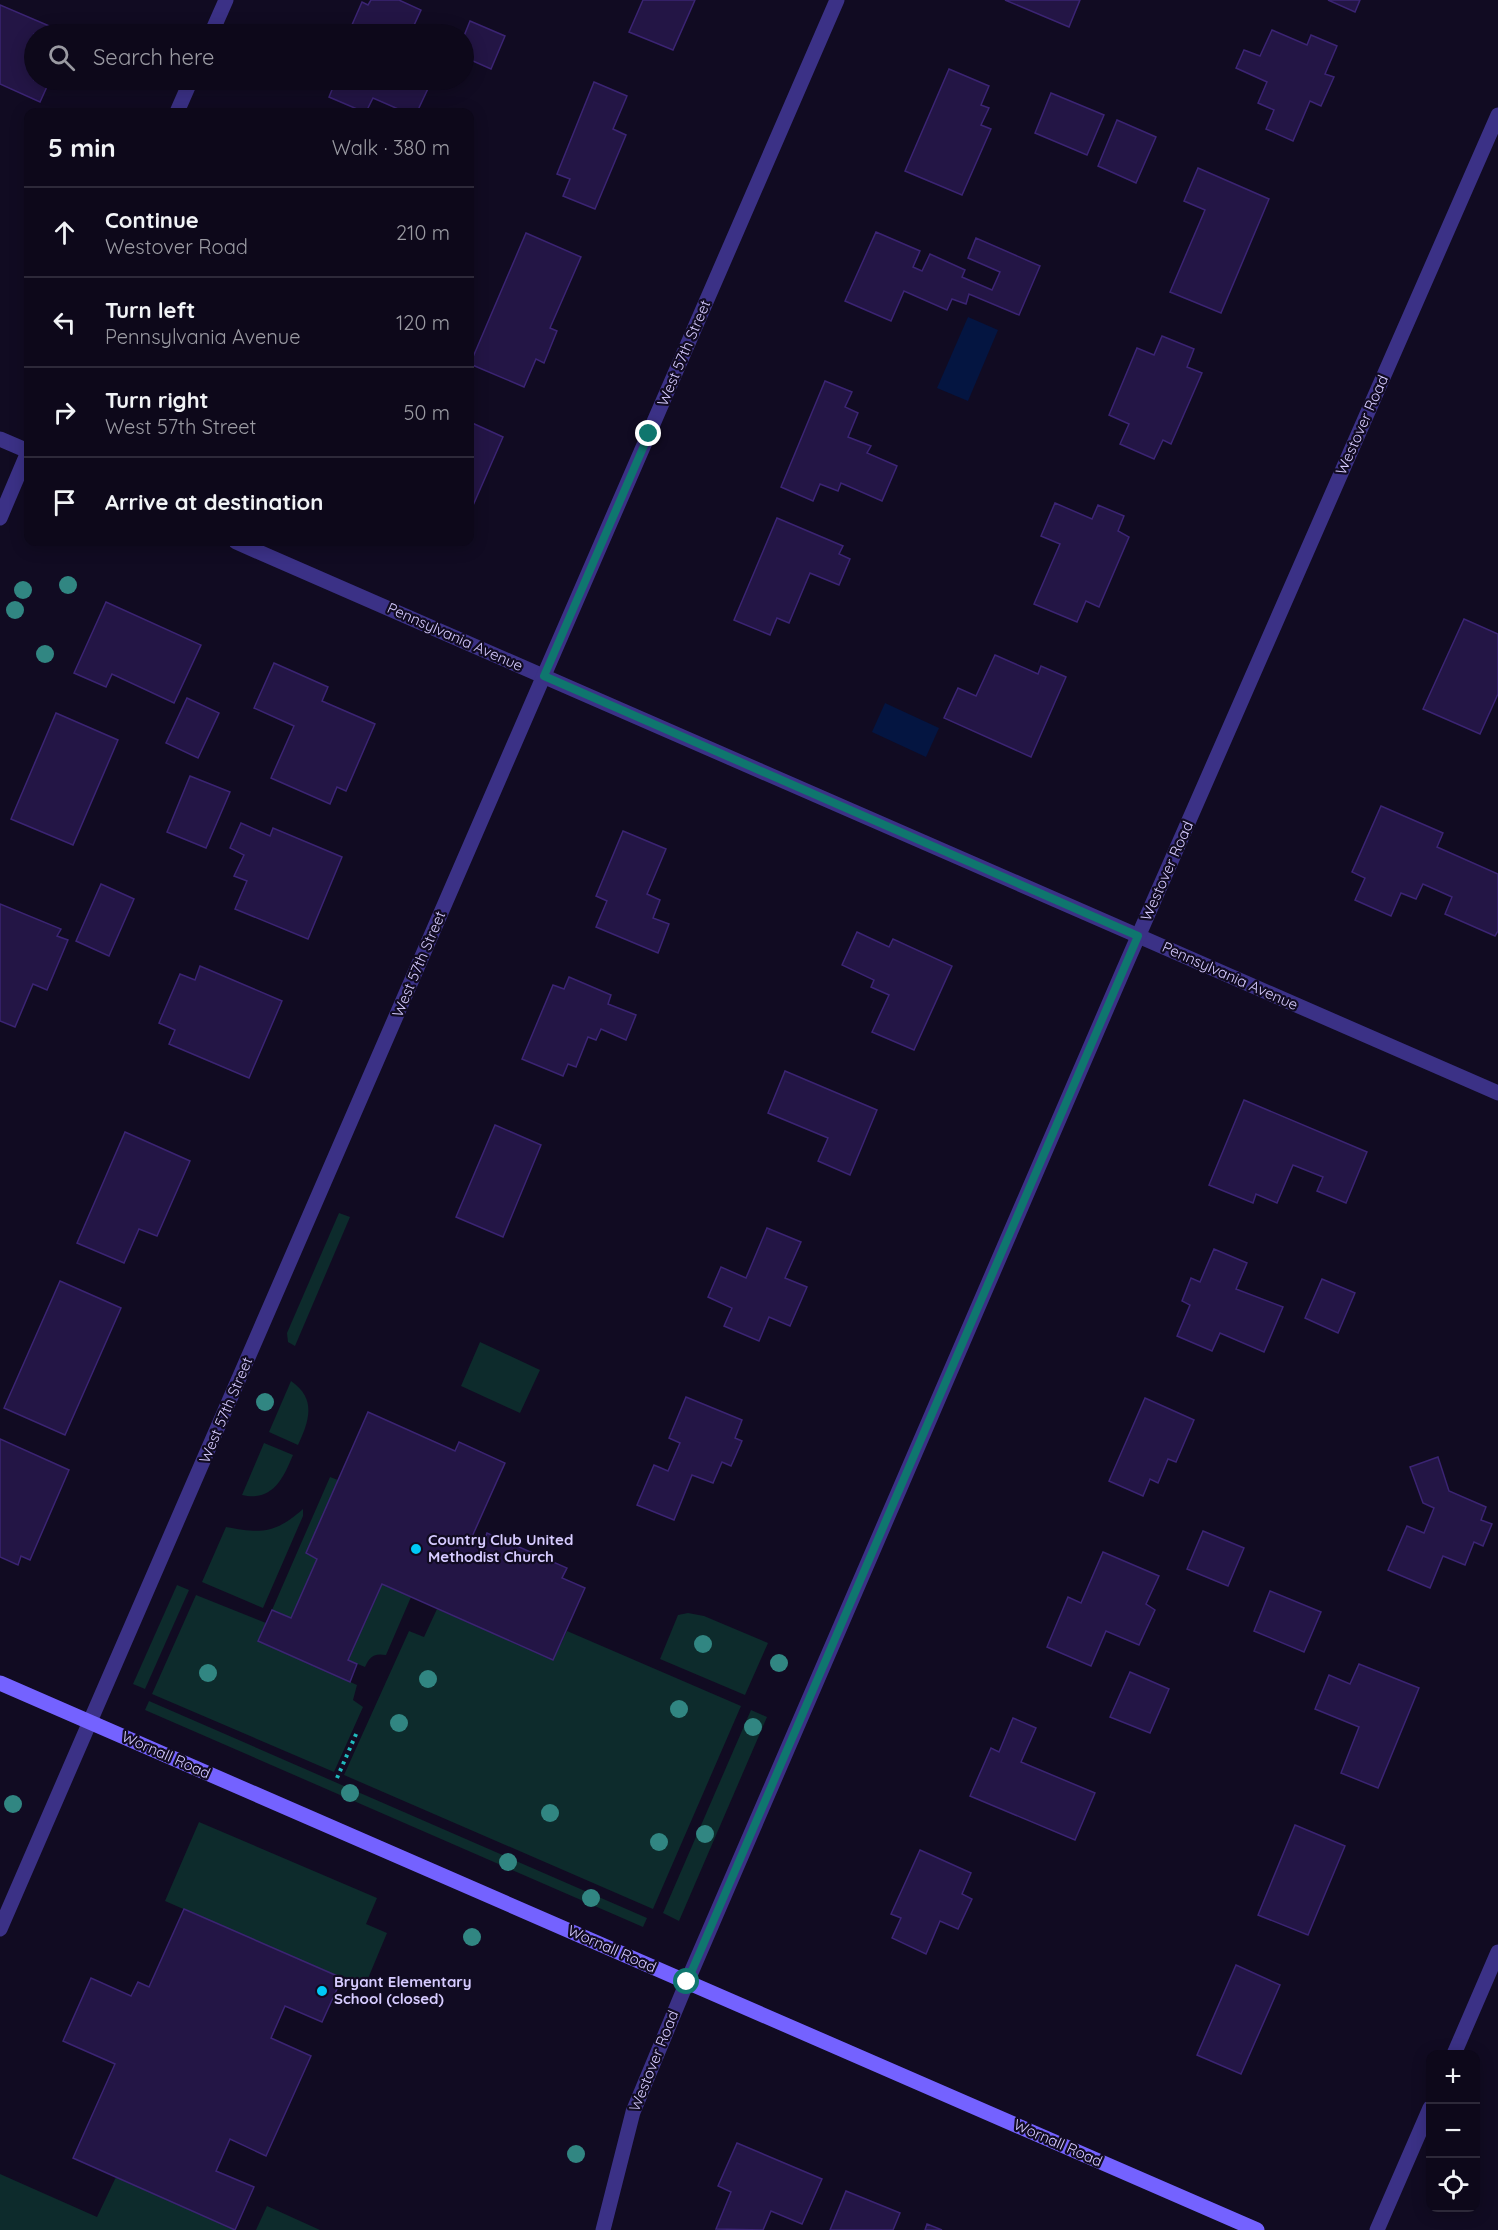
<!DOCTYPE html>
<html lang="en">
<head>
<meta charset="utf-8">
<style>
  :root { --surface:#0d081a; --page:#1b1627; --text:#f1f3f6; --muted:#9a9aa2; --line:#2d2939 }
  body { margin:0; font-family:Quicksand,sans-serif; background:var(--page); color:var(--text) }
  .controls { position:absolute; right:18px; bottom:18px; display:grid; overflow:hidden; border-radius:12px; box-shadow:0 3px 15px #0003 }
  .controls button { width:54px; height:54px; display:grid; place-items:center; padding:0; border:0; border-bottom:2px solid var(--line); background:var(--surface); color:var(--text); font:30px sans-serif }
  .stop { position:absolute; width:18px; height:18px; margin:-14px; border:4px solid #0f766e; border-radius:50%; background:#fff }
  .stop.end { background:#0f766e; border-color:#fff; box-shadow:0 2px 6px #0008 }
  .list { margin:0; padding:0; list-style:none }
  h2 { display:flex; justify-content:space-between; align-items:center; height:78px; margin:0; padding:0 24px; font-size:26px }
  h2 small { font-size:20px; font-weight:400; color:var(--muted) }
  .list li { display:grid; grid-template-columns:39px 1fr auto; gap:18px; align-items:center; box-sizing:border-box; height:90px; padding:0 24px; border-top:2px solid var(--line) }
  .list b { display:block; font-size:22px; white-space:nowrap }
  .list p { margin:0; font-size:20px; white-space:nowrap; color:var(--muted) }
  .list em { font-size:20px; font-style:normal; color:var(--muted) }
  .icon { flex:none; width:33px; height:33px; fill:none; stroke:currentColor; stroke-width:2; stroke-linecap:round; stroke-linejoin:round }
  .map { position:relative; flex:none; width:1498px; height:2230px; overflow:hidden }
  .search { position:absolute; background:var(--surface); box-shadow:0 3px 15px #0003; left:24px; top:24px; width:450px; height:66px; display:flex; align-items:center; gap:15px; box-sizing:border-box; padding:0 21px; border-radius:33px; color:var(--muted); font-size:22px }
  .panel { position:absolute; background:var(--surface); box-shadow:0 3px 15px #0003; left:24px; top:108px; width:450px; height:438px; border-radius:12px }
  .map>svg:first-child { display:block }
</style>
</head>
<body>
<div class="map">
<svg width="1498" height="2230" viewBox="0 0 1498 2230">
  <rect width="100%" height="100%" fill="#110b22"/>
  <!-- green -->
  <g fill="#0d2b2c">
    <polygon points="339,1213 350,1217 295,1346 288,1342 287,1333"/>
    <polygon points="480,1342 540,1370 520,1413 461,1386"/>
    <path d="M291,1381C317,1399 309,1421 298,1445L269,1432Z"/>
    <path d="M264,1443L293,1455C283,1479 272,1502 242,1495Z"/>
    <polygon points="330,1477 338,1480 306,1553 317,1559 291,1618 272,1610"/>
    <path d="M303,1509V1516L263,1608L202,1582L226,1527C262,1534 276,1533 303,1509Z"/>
    <path d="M382,1584L411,1597L386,1655C374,1653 370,1656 365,1667L348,1660Z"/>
    <polygon points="177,1585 189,1590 145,1689 133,1684"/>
    <polygon points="196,1595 266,1623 258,1641 357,1685 353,1700 363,1707 334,1772 152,1694"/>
    <polygon points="437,1609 553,1660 567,1631 741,1706 653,1909 344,1775 409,1631 424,1637"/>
    <polygon points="688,1613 704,1616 768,1643 745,1695 660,1659 678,1615"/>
    <polygon points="149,1701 647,1918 643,1927 145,1710"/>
    <polygon points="751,1710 767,1717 679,1921 663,1913"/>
    <polygon points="199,1822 377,1898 366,1924 387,1933 364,1988 165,1901"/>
    <polygon points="0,2174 97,2217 116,2177 235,2230 0,2230"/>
    <polygon points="267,2206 320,2230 256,2230"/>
  </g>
  <!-- water -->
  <g fill="#041541">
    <polygon points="968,317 998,330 968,401 937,388"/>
    <polygon points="885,703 939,728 926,757 872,732"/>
  </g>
  <!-- building -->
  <g fill="#231545" stroke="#3b2473" stroke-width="1.5">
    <polygon points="371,0 399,0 421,10 410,34 348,34 362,2 368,5"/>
    <polygon points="643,0 695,0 673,50 629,32"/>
    <polygon points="1005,0 1080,0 1069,27"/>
    <polygon points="1328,0 1360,0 1355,12"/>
    <polygon points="0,5 68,34 34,34 34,80 50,80 40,102 0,84"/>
    <polygon points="470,21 505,36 491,69 464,57 464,36"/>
    <polygon points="1272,30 1307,45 1311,35 1337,46 1325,74 1334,77 1321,106 1310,101 1293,141 1266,129 1274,110 1258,103 1267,82 1236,68 1244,50 1260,56"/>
    <polygon points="949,69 989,86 981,105 989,108 981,125 991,129 962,195 905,171"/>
    <polygon points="336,80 432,80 417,112 405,112 373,98 366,112 364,112 329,97"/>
    <polygon points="594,82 627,96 613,129 626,135 595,209 563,196 570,179 557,174"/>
    <polygon points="1051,93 1104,115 1087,155 1035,133"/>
    <polygon points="1117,120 1156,137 1136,183 1098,166"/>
    <polygon points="1198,168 1269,199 1221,313 1170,292 1205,210 1184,201"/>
    <polygon points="876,232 920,251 913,267 922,271 930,254 965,270 962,277 992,290 1000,272 968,258 976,238 1040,266 1019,315 969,294 966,304 952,299 947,310 904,291 891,321 845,301"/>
    <polygon points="526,233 581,257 550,328 557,331 544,363 536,359 524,387 470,364"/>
    <polygon points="1162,336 1194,349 1187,367 1202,373 1171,444 1163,440 1154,459 1120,444 1129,424 1109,415 1137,348 1154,355"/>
    <polygon points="825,381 852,392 845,407 858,413 848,437 871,446 867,453 897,466 882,501 841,483 838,491 820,484 813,501 781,487"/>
    <polygon points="470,422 503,437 471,510 470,509"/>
    <polygon points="1055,503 1092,519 1098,505 1124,516 1118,531 1129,537 1099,607 1086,601 1077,622 1034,604 1060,544 1041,536"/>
    <polygon points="777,518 843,546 839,554 850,559 839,585 810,573 789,623 777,618 770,635 734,620"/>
    <polygon points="106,602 201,645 174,703 112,674 106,687 74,673"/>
    <polygon points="1464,619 1498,634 1498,694 1480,734 1423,709"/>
    <polygon points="995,655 1038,674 1041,666 1066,677 1031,757 944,718 958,688 976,696"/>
    <polygon points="274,663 328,687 322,701 375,724 346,791 337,787 330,804 271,778 294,726 254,708"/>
    <polygon points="187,698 219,713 198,758 166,743"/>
    <polygon points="56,713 118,740 73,845 11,819"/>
    <polygon points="190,776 230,792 206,848 167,832"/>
    <polygon points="1381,806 1443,833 1437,847 1498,874 1498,931 1495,936 1445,914 1452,897 1423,884 1416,899 1401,893 1391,916 1355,900 1365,878 1352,872"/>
    <polygon points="241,823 270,836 273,828 342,857 308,939 235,909 247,881 234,876 244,855 230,848"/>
    <polygon points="623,831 666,849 647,894 660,900 653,918 669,924 658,953 596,927 607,901 596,896"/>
    <polygon points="101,884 134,899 109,956 76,941"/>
    <polygon points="0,904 61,929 57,936 68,940 47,990 33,984 15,1027 0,1021"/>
    <polygon points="857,932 889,947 893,939 952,966 914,1050 872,1032 889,995 871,987 874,980 842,965"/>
    <polygon points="200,966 282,1001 249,1078 169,1044 175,1030 159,1023 180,974 195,980"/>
    <polygon points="569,977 611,995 608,1004 636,1015 626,1040 601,1029 596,1040 588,1037 576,1067 568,1064 563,1076 522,1059 553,985 564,989"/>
    <polygon points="785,1071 877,1110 850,1175 818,1161 828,1138 768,1113"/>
    <polygon points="1244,1100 1367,1152 1346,1203 1317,1191 1323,1177 1293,1165 1277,1203 1256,1194 1253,1203 1209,1185"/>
    <polygon points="495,1125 541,1145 503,1237 456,1217"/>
    <polygon points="125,1132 190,1161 157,1236 139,1229 124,1263 77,1243"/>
    <polygon points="767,1228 801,1242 785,1278 807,1287 790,1326 769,1317 759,1341 724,1326 732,1308 708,1297 721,1267 746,1278"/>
    <polygon points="1214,1249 1247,1263 1236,1289 1283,1307 1264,1352 1220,1333 1212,1351 1177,1336 1190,1305 1182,1301 1191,1278 1200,1282"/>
    <polygon points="1322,1279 1355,1293 1338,1333 1305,1318"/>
    <polygon points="60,1281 121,1308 65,1435 4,1408"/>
    <polygon points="686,1397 742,1420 735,1438 742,1441 731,1466 722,1462 713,1483 692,1475 674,1520 637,1505 654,1465 668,1471 680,1443 669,1438"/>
    <polygon points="1145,1398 1194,1420 1176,1462 1168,1459 1158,1483 1150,1479 1143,1496 1109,1481"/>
    <polygon points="368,1412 455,1451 459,1442 505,1463 471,1539 483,1544 487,1533 567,1568 562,1578 585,1588 553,1660 382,1584 348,1660 357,1664 350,1682 258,1641 272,1610 291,1618 317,1559 306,1553"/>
    <polygon points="0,1439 69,1470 30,1560 21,1556 18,1565 0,1557"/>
    <polygon points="1438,1457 1449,1491 1486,1507 1481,1520 1492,1524 1483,1546 1474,1542 1465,1565 1443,1556 1430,1588 1388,1570 1407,1526 1424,1533 1434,1508 1423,1503 1410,1467"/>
    <polygon points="1203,1531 1244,1548 1228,1586 1187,1569"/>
    <polygon points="1103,1552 1159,1576 1146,1604 1155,1610 1139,1645 1106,1631 1091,1666 1047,1647 1068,1597 1081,1603"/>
    <polygon points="1270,1591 1321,1612 1304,1652 1254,1631"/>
    <polygon points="1359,1664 1419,1688 1378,1788 1341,1773 1359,1727 1315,1709 1329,1675 1350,1684"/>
    <polygon points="1130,1672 1169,1689 1150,1733 1110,1717"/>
    <polygon points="1013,1718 1036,1728 1021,1762 1095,1793 1075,1840 970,1796 991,1748 999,1752"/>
    <polygon points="1295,1825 1345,1846 1308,1935 1258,1915"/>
    <polygon points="920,1850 971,1873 962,1894 972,1899 958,1929 940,1921 926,1954 892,1938 901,1918 891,1914"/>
    <polygon points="184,1909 342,1978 322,2022 285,2006 271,2038 311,2056 266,2156 230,2139 216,2171 254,2187 235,2230 73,2158 115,2064 63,2041 91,1978 131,1996 138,1982 149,1987"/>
    <polygon points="1236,1965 1280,1985 1241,2074 1197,2055"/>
    <polygon points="737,2143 822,2179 802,2224 771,2211 763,2230 716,2229 731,2192 718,2186"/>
    <polygon points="846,2191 900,2213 893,2230 830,2230"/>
    <polygon points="927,2224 942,2230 925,2230"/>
  </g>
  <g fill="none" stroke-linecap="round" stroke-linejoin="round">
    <!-- path -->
    <polyline stroke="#21babe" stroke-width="4" stroke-dasharray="3 4.5" stroke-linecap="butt" points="337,1778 357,1732"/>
    <!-- street -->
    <g stroke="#3b3186" stroke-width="15">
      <polyline points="211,34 226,0"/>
      <polyline points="177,112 191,80"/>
      <polyline points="0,439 28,451"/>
      <polyline points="0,518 28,452"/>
      <polyline points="236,542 1498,1093"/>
      <polyline points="0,1929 837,0"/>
      <polyline points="1454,2054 1498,1952"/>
      <polyline points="603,2230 633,2112 687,1982 1123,971 1498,115"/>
      <polyline points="1377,2230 1430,2108"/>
    </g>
    <!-- secondary -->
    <polyline stroke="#7462ff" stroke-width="15" points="0,1683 1257,2230"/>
  </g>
  <!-- trees -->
  <g fill="#318682">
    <circle cx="68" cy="585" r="9"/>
    <circle cx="23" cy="590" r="9"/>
    <circle cx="15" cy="610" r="9"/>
    <circle cx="45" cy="654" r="9"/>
    <circle cx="265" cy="1402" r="9"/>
    <circle cx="703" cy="1644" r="9"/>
    <circle cx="779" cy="1663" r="9"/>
    <circle cx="208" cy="1673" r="9"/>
    <circle cx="428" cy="1679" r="9"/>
    <circle cx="679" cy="1709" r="9"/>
    <circle cx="399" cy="1723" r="9"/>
    <circle cx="753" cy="1727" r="9"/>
    <circle cx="350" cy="1793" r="9"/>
    <circle cx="13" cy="1804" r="9"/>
    <circle cx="550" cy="1813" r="9"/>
    <circle cx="705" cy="1834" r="9"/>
    <circle cx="659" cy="1842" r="9"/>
    <circle cx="508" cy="1862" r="9"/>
    <circle cx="591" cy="1898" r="9"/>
    <circle cx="472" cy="1937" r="9"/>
    <circle cx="576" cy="2154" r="9"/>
  </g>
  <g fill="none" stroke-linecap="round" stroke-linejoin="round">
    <!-- route -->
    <polyline stroke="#0f766e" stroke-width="8" points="649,434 544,676 1138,936 687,1982"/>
  </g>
  <!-- markers -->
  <g fill="#00c9f6" stroke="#110b22" stroke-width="2">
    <circle cx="416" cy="1549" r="6"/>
    <circle cx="322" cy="1991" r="6"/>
  </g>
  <g text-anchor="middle" stroke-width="4.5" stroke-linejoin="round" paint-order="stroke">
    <!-- street labels -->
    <g font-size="15" fill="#d6cbff" stroke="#110b22">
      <text transform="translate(684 353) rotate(-67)" y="5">West 57th Street</text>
      <text transform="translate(1362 425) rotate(-66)" y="5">Westover Road</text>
      <text transform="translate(455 637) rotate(24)" y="5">Pennsylvania Avenue</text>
      <text transform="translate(1167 871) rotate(-66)" y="5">Westover Road</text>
      <text transform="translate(419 964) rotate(-67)" y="5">West 57th Street</text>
      <text transform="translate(1230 976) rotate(24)" y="5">Pennsylvania Avenue</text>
      <text transform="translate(226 1410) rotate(-67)" y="5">West 57th Street</text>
      <text transform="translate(166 1755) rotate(24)" y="5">Wornall Road</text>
      <text transform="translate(612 1949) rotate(24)" y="5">Wornall Road</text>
      <text transform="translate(654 2061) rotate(-68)" y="5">Westover Road</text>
      <text transform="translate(1058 2143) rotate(24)" y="5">Wornall Road</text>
    </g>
    <!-- poi labels -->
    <g font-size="15" font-weight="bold" fill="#d6cbff" stroke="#110b22" text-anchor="start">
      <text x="428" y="1545">Country Club United<tspan x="428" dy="17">Methodist Church</tspan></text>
      <text x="334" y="1987">Bryant Elementary<tspan x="334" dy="17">School (closed)</tspan></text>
    </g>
  </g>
</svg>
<div class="controls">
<button>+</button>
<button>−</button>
<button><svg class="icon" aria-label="locate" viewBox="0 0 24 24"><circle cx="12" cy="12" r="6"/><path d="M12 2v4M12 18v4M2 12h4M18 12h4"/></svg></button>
</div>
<div class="stop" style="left:687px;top:1982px"></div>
<div class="stop end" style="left:649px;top:434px"></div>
<div class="search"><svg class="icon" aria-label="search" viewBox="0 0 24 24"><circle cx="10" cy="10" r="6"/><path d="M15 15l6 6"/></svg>Search here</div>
<section class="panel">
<h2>5 min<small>Walk · 380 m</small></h2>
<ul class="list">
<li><svg class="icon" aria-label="ahead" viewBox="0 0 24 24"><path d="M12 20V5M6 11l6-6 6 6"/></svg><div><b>Continue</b><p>Westover Road</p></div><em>210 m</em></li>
<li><svg class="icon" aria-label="left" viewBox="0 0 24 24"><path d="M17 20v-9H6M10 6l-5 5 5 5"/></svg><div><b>Turn left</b><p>Pennsylvania Avenue</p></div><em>120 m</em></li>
<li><svg class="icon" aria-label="right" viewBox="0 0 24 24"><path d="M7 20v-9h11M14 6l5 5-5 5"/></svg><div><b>Turn right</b><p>West 57th Street</p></div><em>50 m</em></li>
<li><svg class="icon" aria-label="arrive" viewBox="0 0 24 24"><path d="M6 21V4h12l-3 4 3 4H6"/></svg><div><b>Arrive at destination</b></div></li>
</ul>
</section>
</div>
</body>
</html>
